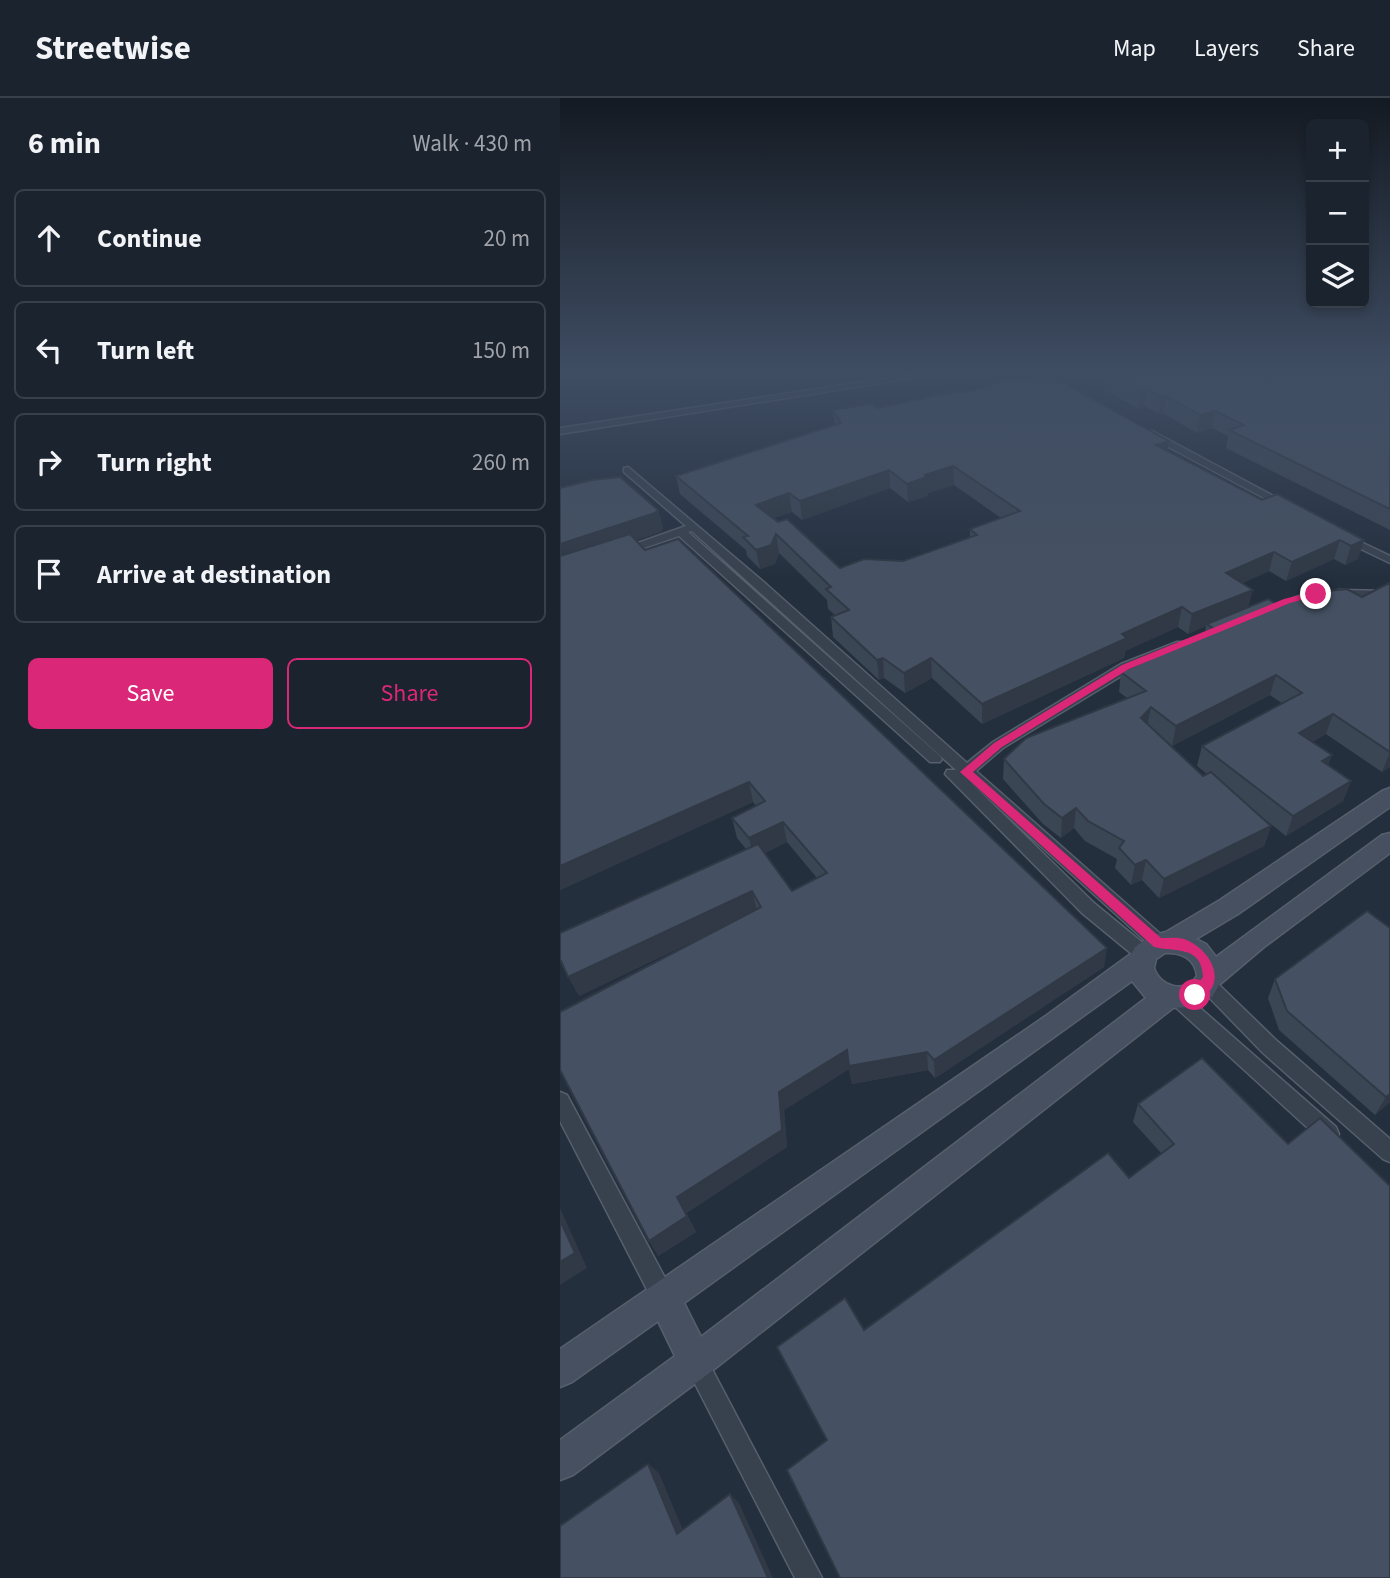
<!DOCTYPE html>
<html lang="en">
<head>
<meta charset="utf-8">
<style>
  :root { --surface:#1b232e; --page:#242b36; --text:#f1f3f6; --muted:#a0a4aa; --line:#39404a; --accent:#db2777 }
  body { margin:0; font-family:"Source Sans 3",sans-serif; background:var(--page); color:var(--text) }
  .controls { position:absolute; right:21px; top:21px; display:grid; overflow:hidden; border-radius:10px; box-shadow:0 4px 10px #0003 }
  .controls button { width:63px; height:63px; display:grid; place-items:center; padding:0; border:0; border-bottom:2px solid var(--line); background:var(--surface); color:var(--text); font:35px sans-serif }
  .stop { position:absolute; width:21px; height:21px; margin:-16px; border:5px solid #db2777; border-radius:50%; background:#fff }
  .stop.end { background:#db2777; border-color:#fff; box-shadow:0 2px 7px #0008 }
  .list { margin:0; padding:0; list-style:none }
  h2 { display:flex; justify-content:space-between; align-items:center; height:91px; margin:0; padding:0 28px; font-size:30px }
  h2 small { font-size:23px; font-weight:400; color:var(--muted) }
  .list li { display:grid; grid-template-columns:46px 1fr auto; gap:21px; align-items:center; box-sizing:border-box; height:98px; margin:0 14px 14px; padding:0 14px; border:2px solid var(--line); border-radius:10px }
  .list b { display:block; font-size:26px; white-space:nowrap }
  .list em { font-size:23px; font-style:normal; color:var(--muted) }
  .actions { display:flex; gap:14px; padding:21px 28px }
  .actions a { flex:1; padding:16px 0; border:2px solid var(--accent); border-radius:10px; text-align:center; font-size:24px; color:var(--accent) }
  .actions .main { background:var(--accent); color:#fff }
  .icon { flex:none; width:38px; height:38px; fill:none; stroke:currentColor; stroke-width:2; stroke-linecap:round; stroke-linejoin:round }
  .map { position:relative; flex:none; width:830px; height:1480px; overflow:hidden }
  header { display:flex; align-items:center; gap:42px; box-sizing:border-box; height:98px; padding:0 35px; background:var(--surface); border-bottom:2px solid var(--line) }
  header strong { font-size:33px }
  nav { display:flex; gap:38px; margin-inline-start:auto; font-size:24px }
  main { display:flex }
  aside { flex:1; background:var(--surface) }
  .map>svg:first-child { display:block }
</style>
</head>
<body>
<header>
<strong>Streetwise</strong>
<nav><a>Map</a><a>Layers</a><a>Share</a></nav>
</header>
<main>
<aside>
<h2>6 min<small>Walk · 430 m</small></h2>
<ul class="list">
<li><svg class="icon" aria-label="ahead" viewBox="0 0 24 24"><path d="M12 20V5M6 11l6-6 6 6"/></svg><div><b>Continue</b></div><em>20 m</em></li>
<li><svg class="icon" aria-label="left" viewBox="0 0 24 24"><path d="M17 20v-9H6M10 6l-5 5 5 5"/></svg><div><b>Turn left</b></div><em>150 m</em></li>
<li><svg class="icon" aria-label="right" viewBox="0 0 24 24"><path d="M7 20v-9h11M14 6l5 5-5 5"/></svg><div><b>Turn right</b></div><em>260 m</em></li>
<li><svg class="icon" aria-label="arrive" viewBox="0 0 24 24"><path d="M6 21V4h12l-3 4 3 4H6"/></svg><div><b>Arrive at destination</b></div></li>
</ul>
<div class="actions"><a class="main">Save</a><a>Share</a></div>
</aside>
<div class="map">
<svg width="830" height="1480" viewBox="0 0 830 1480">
  <rect width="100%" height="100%" fill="#242f3e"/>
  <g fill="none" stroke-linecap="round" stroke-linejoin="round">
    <defs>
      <g id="street">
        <polygon points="361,275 384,275 0,336 0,330"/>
        <polygon points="586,333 592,333 732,408 723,410 586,337"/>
        <polygon points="68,369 206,486 407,665 433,644 561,566 617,544 627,544 627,550 571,572 443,650 416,673 605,840 608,845 605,850 599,852 593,850 409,683 534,805 590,851 593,856 590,861 584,863 578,861 522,815 385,676 387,672 396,672 132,433 128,434 380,658 382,661 380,664 370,664 119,438 66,456 58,456 58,452 126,428 64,374 64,370"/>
        <polygon points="784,436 830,458 830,465 780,441 780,437"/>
        <polygon points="778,492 830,493 830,501 774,499 772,496"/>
        <polygon points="752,493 758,497 756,500 705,518 701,519 695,515"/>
        <polygon points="647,879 653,881 717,943 830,1041 830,1064 823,1061 703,955 641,891 638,886 641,881"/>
        <polygon points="617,892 623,895 776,1029 779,1036 776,1043 769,1045 762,1043 611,905 608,900 611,895"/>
        <polygon points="0,994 7,997 112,1193 115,1201 112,1209 104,1212 96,1209 0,1023"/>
        <polygon points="136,1252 144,1256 262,1480 235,1480 128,1272 124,1264 128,1256"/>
      </g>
      <path id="secondary" d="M830,690V709L678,816L636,841L646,846L656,859L822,737L830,735V755L704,849L659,887L652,899L631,909L613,910L148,1276L13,1377L0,1382V1342L115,1258L98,1223L12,1284L0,1289V1251L487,917L572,855L575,849L590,838L606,834L660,802L822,693ZM605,855C621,854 635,860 637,878C625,896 600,889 594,870L596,861ZM572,883L586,900L141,1239L124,1205Z"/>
    </defs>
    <!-- street casing -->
    <use href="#street" stroke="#565f6c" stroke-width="3"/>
    <!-- secondary casing -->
    <use href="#secondary" stroke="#565f6c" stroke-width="3"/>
    <!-- street -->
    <use href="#street" fill="#38414e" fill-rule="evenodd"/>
    <!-- secondary -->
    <use href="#secondary" fill="#465061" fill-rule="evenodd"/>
  </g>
  <!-- wall -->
  <g fill="#3b4654" fill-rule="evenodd">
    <polygon points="545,275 575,278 600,277 830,275 830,432 666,350 668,338 652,330 637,335 603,315 599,316 584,308 578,310 544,292"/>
    <path d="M433,284L607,353L702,402L804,442L798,461L785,467L774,461L726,483L709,473L682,485L689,509L720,508L802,499L830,488V669L822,674L766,636L752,644L772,657L768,667L791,683L783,703L726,738L692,711L711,728L704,748L599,800L582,782L571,787L555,770L557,761L525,743L514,730L501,740L483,726L443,681L444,661L567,600L559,594L561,574L645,535L646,528L628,536L618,529L565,553L564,560L422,626L372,580L345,595L324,580L319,582L273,539L271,519L275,517L268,511L267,502L219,455L215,466L200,471L187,458L186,452L120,396L116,378L275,327L273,312L318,310L409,294L433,287ZM394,387L441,420L410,431V439L343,463L280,470L213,420L232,414L242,422L330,390L348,404L368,398V395ZM710,597L723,606L642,648L637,668L647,676L643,678L612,648Z"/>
    <path d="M0,390L98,412L103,431L100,434L76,442L544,869L375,980L368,972L292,986L289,971L224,1012L227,1049L126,1115L136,1134L98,1158L167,827L19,898L186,751L177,740L172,720L196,708L193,704L0,792ZM227,744L257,780L232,793L205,755Z"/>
    <polygon points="715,881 830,1004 815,1017 719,932 708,900"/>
    <polygon points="578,1006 728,1046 830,1088 304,1232 569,1080 602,1056 573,1024"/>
  </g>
  <!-- shaded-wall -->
  <g fill="#303945">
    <polygon points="587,291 584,308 578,310 580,293"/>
    <polygon points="606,298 603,315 599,316 601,299"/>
    <polygon points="655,313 652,330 637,335 640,317"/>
    <polygon points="609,343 606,361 596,347"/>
    <polygon points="393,368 394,387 368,395 368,398 348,404 347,386 365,377"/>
    <polygon points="329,372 330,390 242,422 240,403"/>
    <polygon points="229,395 232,414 199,425 196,407"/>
    <polygon points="98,412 103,431 100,434 0,467 0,446"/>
    <polygon points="216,436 219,455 215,466 200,471 196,452"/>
    <polygon points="780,442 774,461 726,483 732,464"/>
    <polygon points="804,442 798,461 785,467 791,448"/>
    <polygon points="714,454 709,473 662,495 666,475"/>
    <polygon points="693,492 688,511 647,526 646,528 628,536 632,516"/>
    <polygon points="622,509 618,529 565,553 564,560 422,626 422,606 562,536"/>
    <polygon points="323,560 324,580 319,582 317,562"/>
    <polygon points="371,560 372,580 345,595 344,575"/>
    <polygon points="716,577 710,597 612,648 616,628"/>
    <polygon points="591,609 587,629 581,620"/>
    <polygon points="773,616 766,636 732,654 739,635"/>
    <polygon points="830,654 830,669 822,674"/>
    <polygon points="772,657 764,677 762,663"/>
    <polygon points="791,683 783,703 726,738 733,718"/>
    <polygon points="189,684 193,704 0,792 0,768"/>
    <polygon points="516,710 514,730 501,740 502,720"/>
    <polygon points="223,724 227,744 194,760 189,740"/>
    <polygon points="711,728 704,748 599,800 604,781"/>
    <polygon points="586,762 582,782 571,787 575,767"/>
    <polygon points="192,793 197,812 19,898 8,879"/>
    <polygon points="547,850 544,869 375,980 374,962"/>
    <polygon points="287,952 367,954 368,972 292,986 289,971 224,1012 227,1049 125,1115 117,1099 219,994"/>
    <polygon points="830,996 830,1004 815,1017 826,999"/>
    <polygon points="0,1110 27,1170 0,1187"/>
    <polygon points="127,1118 136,1134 98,1158 89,1143"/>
    <polygon points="88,1366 99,1375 128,1444 117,1436"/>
    <polygon points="170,1396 179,1405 213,1480 208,1480"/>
  </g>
  <!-- building -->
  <g fill="#455162" stroke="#303945" stroke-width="2" fill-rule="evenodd">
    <polygon points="546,275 569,275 575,278 585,275 597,275 600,277 606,275 830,275 830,411 669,332 684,327 655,313 640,317 606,298 601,299 587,291 580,293"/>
    <path d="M489,277L609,343L596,347L702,402L717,396L804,442L791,448L780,442L732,464L714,454L666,475L693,492L632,516L622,509L562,536L567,540L422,606L371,560L344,575L323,560L317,562L271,519L289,512L266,491L271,489L216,436L211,447L196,452L183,439L188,438L116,378L281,325L273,312L311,306L318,310L394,294H409L434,286L433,284ZM393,368L460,413L410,431L417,437L343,463L304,461L280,470L227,421L218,424L196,407L229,395L240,403L329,372L347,386L367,379L365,377Z"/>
    <polygon points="60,379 98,412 95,415 0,446 0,390 32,382"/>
    <polygon points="70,436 85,452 118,441 547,850 374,962 367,954 289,968 287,952 219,994 222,1032 117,1099 127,1118 89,1143 0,972 0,914 201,809 192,793 8,879 0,861 0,835 198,746 232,793 267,775 223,724 189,740 172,720 205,703 189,684 0,768 0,458"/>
    <polygon points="829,485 830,488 830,654 773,616 739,635 772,657 762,663 791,683 733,718 642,648 742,595 716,577 616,628 591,609 581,620 643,678 651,674 711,728 604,781 586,762 575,767 559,750 564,743 528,723 516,710 502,720 484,706 444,661 466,640 586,593 561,574 654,531 647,526 708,501 720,508 748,495 787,491 802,499"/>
    <polygon points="807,813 830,830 830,996 826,999 727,913 715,881"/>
    <polygon points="642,960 728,1046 760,1020 830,1088 830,1480 280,1480 227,1372 267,1342 217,1249 285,1200 304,1232 548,1055 569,1080 614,1046 578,1006"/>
    <polygon points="0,1122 15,1155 0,1164"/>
    <polygon points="88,1366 117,1436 170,1396 208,1480 0,1480 0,1428"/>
  </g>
  <!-- sky -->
  <linearGradient id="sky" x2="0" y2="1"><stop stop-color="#141a22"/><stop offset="0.57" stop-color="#3f4d63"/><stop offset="1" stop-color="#3f4d63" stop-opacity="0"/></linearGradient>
  <rect width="830" height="482" fill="url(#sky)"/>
  <!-- route -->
  <path fill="#db2777" d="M756,493L759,497L730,505L569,571L442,649L413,674L601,840C609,840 617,839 624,841C652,851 671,889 635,903L629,897L643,879C642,847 614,854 594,849L400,674L434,645L562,567L724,501Z"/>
</svg>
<div class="controls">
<button>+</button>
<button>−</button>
<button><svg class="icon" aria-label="layers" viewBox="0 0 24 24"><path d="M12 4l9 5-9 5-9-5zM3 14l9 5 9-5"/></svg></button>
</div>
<div class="stop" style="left:635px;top:897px"></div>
<div class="stop end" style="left:756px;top:496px"></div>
</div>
</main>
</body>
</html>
